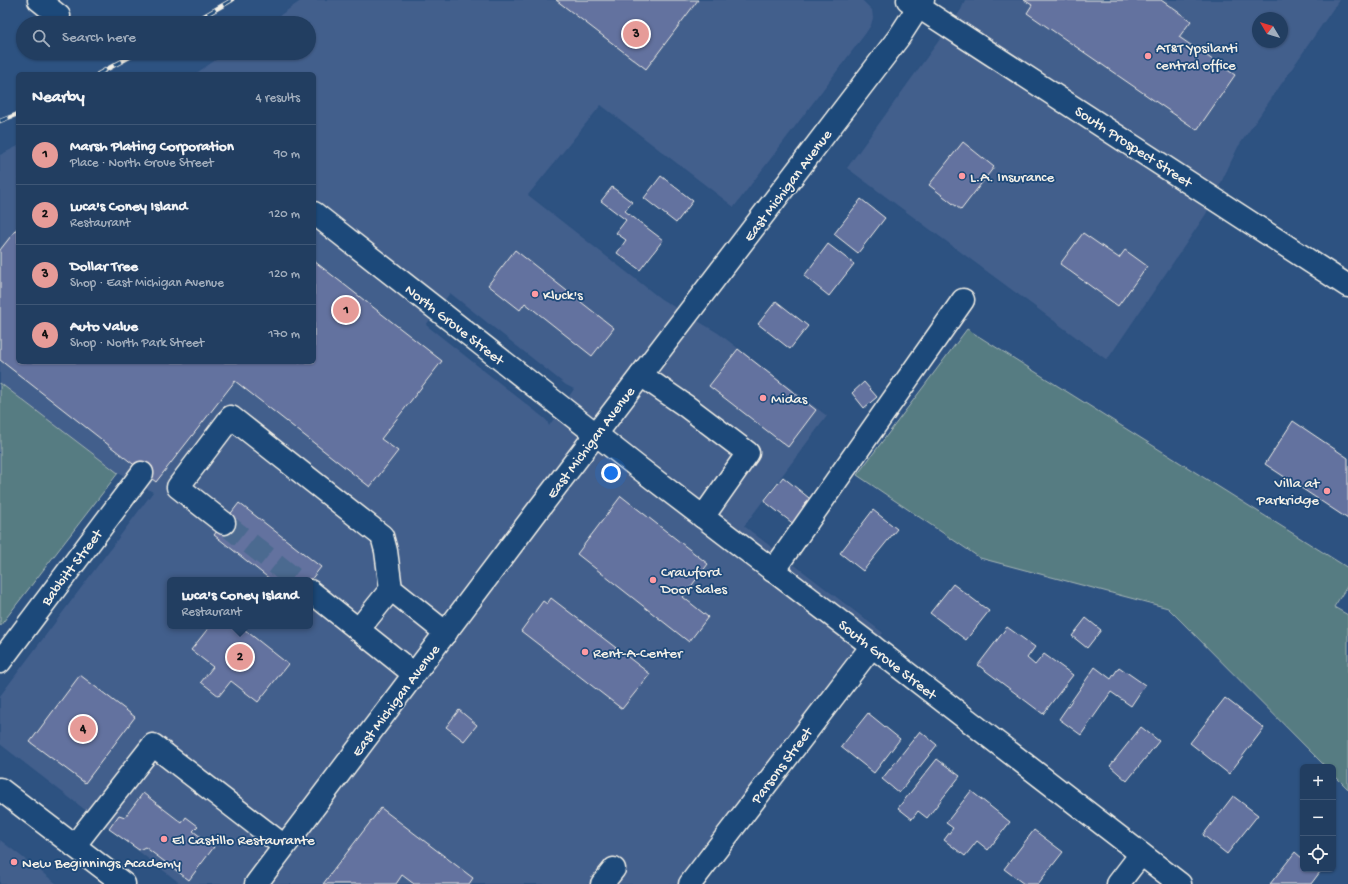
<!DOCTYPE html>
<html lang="en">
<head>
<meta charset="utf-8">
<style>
  :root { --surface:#223e61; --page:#2e496a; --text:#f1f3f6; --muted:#a2aebd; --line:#3f5776; --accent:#e69b98 }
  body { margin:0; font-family:"Gochi Hand",sans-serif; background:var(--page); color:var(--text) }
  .controls { position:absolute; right:12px; bottom:12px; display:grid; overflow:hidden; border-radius:6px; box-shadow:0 1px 3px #0004 }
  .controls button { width:36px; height:36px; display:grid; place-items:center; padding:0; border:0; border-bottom:1px solid var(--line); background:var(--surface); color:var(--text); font:20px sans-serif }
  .compass { position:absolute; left:1252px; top:12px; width:36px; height:36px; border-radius:50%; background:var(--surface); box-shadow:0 1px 3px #0004; rotate:308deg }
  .you { position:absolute; left:611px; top:473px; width:14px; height:14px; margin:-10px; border:3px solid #fff; border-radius:50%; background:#1a73e8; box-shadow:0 0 0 6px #1a73e833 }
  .badge { display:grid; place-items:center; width:26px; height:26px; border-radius:50%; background:var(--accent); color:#111; font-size:13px; font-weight:700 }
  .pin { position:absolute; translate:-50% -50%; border:2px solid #fff; box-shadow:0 1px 4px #0006 }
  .popup { position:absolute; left:167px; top:577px; width:146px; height:52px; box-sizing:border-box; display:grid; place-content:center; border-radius:6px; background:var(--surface); filter:drop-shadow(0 1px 3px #0005); font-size:13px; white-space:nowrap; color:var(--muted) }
  .popup b { font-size:15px; color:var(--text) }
  .popup::after { content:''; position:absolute; left:50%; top:100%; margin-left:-8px; border:8px solid transparent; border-top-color:var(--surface) }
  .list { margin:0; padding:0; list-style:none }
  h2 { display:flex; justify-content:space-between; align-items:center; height:52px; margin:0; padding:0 16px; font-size:17px }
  h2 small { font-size:13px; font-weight:400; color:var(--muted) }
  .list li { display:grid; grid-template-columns:26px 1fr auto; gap:12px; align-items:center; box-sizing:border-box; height:60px; padding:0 16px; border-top:1px solid var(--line) }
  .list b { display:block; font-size:15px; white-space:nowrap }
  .list p { margin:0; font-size:13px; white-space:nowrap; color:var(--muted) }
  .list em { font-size:13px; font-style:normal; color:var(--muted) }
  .icon { flex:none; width:22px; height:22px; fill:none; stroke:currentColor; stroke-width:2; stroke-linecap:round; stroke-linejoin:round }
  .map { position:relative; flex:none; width:1348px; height:884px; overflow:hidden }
  .search { position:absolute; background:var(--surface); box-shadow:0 1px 3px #0004; left:16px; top:16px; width:300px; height:44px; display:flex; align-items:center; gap:10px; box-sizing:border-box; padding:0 14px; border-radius:22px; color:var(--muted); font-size:15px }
  .panel { position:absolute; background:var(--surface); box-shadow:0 1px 3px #0004; left:16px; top:72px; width:300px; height:292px; border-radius:6px }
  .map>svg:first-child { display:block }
</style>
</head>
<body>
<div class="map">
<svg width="1348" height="884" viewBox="0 0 1348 884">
  <rect width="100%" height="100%" fill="#2d5281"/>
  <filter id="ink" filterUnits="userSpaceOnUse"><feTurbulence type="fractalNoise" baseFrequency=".025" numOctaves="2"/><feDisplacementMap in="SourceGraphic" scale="8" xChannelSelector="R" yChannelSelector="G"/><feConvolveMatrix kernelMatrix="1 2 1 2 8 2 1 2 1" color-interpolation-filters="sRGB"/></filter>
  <g filter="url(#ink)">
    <!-- built -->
    <g fill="#425f8c" fill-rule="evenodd">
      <path d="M302,0H862L872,10L873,18L871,25L865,34L734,207L601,105L528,195L661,299L718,333L827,416L744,526L883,633L690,884H181L0,744V696L153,492L118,473L0,383V155L18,146V362H314V74H195L226,53H309V23H269ZM450,293L566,385L574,389L549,426L547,421L544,418L426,325ZM170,580H310V626H170Z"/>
      <path d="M965,0H1339L1238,147L1206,214L1107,360L847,168L961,10ZM1258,18H1282V42H1258Z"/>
      <polygon points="0,840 57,884 0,884"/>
    </g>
    <!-- green -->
    <g fill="#577c82" stroke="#a6b6b5">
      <polygon points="967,329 1348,568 1348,585 1334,607 1348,615 1348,789 1333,774 1333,767 1326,767 1168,608 980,558 857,475"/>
      <polygon points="0,383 118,473 0,626"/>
    </g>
    <!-- building -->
    <g fill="#64729f" stroke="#f4f1e8">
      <polygon points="556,0 698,0 646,69"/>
      <polygon points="1024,0 1161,0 1191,21 1179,37 1235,75 1197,130 1027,13 1032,5"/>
      <polygon points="963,142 994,167 961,210 929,185"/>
      <polygon points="661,176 693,201 676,223 644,198"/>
      <polygon points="612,187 632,202 625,211 663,240 640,270 617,253 626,240 616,233 626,220 601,201"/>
      <polygon points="861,199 885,218 858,253 834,234"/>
      <polygon points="18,227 18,362 314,362 314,261 442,361 381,439 398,451 370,487 235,381 156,482 0,360 0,250"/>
      <polygon points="1083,233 1119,258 1125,250 1147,266 1118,306 1060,264"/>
      <polygon points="828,244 854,264 829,296 804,276"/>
      <polygon points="515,250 614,328 592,356 525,303 520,310 488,285"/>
      <polygon points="776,301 808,326 790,349 758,324"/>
      <polygon points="738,349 816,410 788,447 709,386"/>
      <polygon points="864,382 877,397 864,408 852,393"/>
      <polygon points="1293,421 1348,458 1348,519 1265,464"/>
      <polygon points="783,477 814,502 795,525 764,501"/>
      <polygon points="621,496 708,564 683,597 708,617 689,642 577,554"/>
      <polygon points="239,503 321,567 310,581 271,580 214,535"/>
      <polygon points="873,510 897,529 863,571 840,553"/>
      <polygon points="953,584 989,611 966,640 930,613"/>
      <polygon points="551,598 650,674 622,709 521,631 543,601 547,604"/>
      <polygon points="1086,618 1101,630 1087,648 1072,636"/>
      <polygon points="210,626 240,626 288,664 258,702 231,681 219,696 201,682 213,667 191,650"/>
      <polygon points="1007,627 1035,647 1027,658 1035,665 1044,654 1073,675 1043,714 978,665"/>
      <polygon points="1095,667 1111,679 1119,667 1145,685 1131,706 1111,692 1081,735 1059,719"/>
      <polygon points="80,675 135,717 85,783 30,742"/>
      <polygon points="1225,698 1264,728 1229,774 1190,743"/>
      <polygon points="459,710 477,725 464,741 446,727"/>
      <polygon points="868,713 900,739 874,773 841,747"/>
      <polygon points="1141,727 1159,741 1127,781 1110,766"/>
      <polygon points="920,731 937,745 899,793 882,779"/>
      <polygon points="937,759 960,776 927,818 918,811 912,819 898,808"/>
      <polygon points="971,791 1010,822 988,850 977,841 965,856 944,840 953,828 946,823"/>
      <polygon points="143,793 182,823 186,817 198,826 193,831 214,847 189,880 145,847 139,850 109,829 119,815 125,817"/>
      <polygon points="1233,796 1258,815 1227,854 1203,835"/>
      <polygon points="381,808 473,878 469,884 414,884 402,875 396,884 323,884"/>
      <polygon points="1034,830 1063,852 1038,884 1024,884 1004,869"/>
      <polygon points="1295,852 1303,859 1303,869 1316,869 1320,872 1311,884 1270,884"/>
    </g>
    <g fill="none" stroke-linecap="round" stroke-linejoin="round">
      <!-- minor-tunnel -->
      <polyline stroke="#4b6a90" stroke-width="22" stroke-dasharray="22 11" stroke-linecap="butt" points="224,523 296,580"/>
      <defs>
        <g id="minor">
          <polyline points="39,0 59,16"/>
          <polyline points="314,213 639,468 872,646 1180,884"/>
          <polyline points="641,375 686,406 748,453 703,517"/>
          <polyline points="224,523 178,487 231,417 382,536 386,551 391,589 446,633"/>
          <polyline points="773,571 963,300"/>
          <polyline points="310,591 414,674"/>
          <polyline points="358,630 391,589"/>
          <polyline points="0,662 142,473"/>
          <polyline points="0,789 124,884"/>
          <polyline points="74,846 153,745 284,846"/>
          <polyline points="602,884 614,869"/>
          <polyline points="690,884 872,646"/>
          <polyline points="1118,884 1141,854"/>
        </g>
        <g id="major">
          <polyline points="908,0 1348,286"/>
          <polyline points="256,884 538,510 899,37 923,0"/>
        </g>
      </defs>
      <!-- minor casing -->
      <use href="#minor" stroke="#f4f1e8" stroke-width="25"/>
      <!-- major casing -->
      <use href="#major" stroke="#f4f1e8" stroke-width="25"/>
      <!-- minor -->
      <use href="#minor" stroke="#1f4a7a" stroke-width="22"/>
      <!-- major -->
      <use href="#major" stroke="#1f4a7a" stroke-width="22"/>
      <defs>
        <g id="rail">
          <polyline points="192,23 232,0"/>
          <polyline points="98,74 137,53"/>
          <polyline points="0,121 18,114"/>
        </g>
      </defs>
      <!-- rail casing -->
      <use href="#rail" stroke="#f4f1e8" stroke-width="4.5"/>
      <!-- rail -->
      <use href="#rail" stroke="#1f4a7a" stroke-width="3" stroke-dasharray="9" stroke-linecap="butt"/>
    </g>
  </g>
  <!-- markers -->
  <g fill="#ff9aa2" stroke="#1f4a7a" stroke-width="1.5">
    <circle cx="1148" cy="56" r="4"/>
    <circle cx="962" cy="176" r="4"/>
    <circle cx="535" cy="294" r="4"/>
    <circle cx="763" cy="398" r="4"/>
    <circle cx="1327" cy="491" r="4"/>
    <circle cx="653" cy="580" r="4"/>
    <circle cx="585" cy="652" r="4"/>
    <circle cx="164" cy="839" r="4"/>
    <circle cx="14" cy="862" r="4"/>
  </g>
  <g text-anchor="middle" stroke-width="3.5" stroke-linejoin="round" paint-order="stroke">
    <!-- poi labels -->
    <g font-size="15" fill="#f4f1e8" stroke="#1f4a7a" text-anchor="start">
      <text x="1156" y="52">AT&amp;T Ypsilanti<tspan x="1156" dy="17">central office</tspan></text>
      <text x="970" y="181">L.A. Insurance</text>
      <text x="543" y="299">Kluck's</text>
      <text x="771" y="403">Midas</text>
      <text x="1319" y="487" text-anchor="end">Villa at<tspan x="1319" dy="17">Parkridge</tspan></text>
      <text x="661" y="576">Crawford<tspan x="661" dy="17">Door Sales</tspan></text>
      <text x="593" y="657">Rent-A-Center</text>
      <text x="172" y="844">El Castillo Restaurante</text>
      <text x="22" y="867">New Beginnings Academy</text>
    </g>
    <!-- street labels -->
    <g font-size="15" fill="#f4f1e8" stroke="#1f4a7a">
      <text transform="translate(1134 146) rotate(33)" y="5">South Prospect Street</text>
      <text transform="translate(787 185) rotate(-53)" y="5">East Michigan Avenue</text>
      <text transform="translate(455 324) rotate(38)" y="5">North Grove Street</text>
      <text transform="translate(590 442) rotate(-53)" y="5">East Michigan Avenue</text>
      <text transform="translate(71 567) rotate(-53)" y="5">Babbitt Street</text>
      <text transform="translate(888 659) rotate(38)" y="5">South Grove Street</text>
      <text transform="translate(395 700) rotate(-53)" y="5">East Michigan Avenue</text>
      <text transform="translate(781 765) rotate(-53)" y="5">Parsons Street</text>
    </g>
  </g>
</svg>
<div class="controls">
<button>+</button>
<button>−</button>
<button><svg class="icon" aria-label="locate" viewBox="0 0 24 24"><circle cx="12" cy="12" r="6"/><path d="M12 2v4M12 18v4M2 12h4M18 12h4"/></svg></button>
</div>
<svg class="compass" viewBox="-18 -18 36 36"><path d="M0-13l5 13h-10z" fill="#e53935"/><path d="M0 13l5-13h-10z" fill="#a2aebd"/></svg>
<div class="you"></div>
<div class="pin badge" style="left:346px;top:310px">1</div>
<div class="pin badge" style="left:240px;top:657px">2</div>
<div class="popup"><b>Luca's Coney Island</b>Restaurant</div>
<div class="pin badge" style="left:636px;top:34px">3</div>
<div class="pin badge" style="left:83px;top:729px">4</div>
<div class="search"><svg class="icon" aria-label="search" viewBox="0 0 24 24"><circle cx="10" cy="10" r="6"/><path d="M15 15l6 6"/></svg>Search here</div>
<section class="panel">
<h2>Nearby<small>4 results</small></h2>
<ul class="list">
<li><span class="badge">1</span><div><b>Marsh Plating Corporation</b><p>Place · North Grove Street</p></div><em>90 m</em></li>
<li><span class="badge">2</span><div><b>Luca's Coney Island</b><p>Restaurant</p></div><em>120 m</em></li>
<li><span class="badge">3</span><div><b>Dollar Tree</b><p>Shop · East Michigan Avenue</p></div><em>120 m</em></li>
<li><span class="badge">4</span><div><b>Auto Value</b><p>Shop · North Park Street</p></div><em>170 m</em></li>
</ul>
</section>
</div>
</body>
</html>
